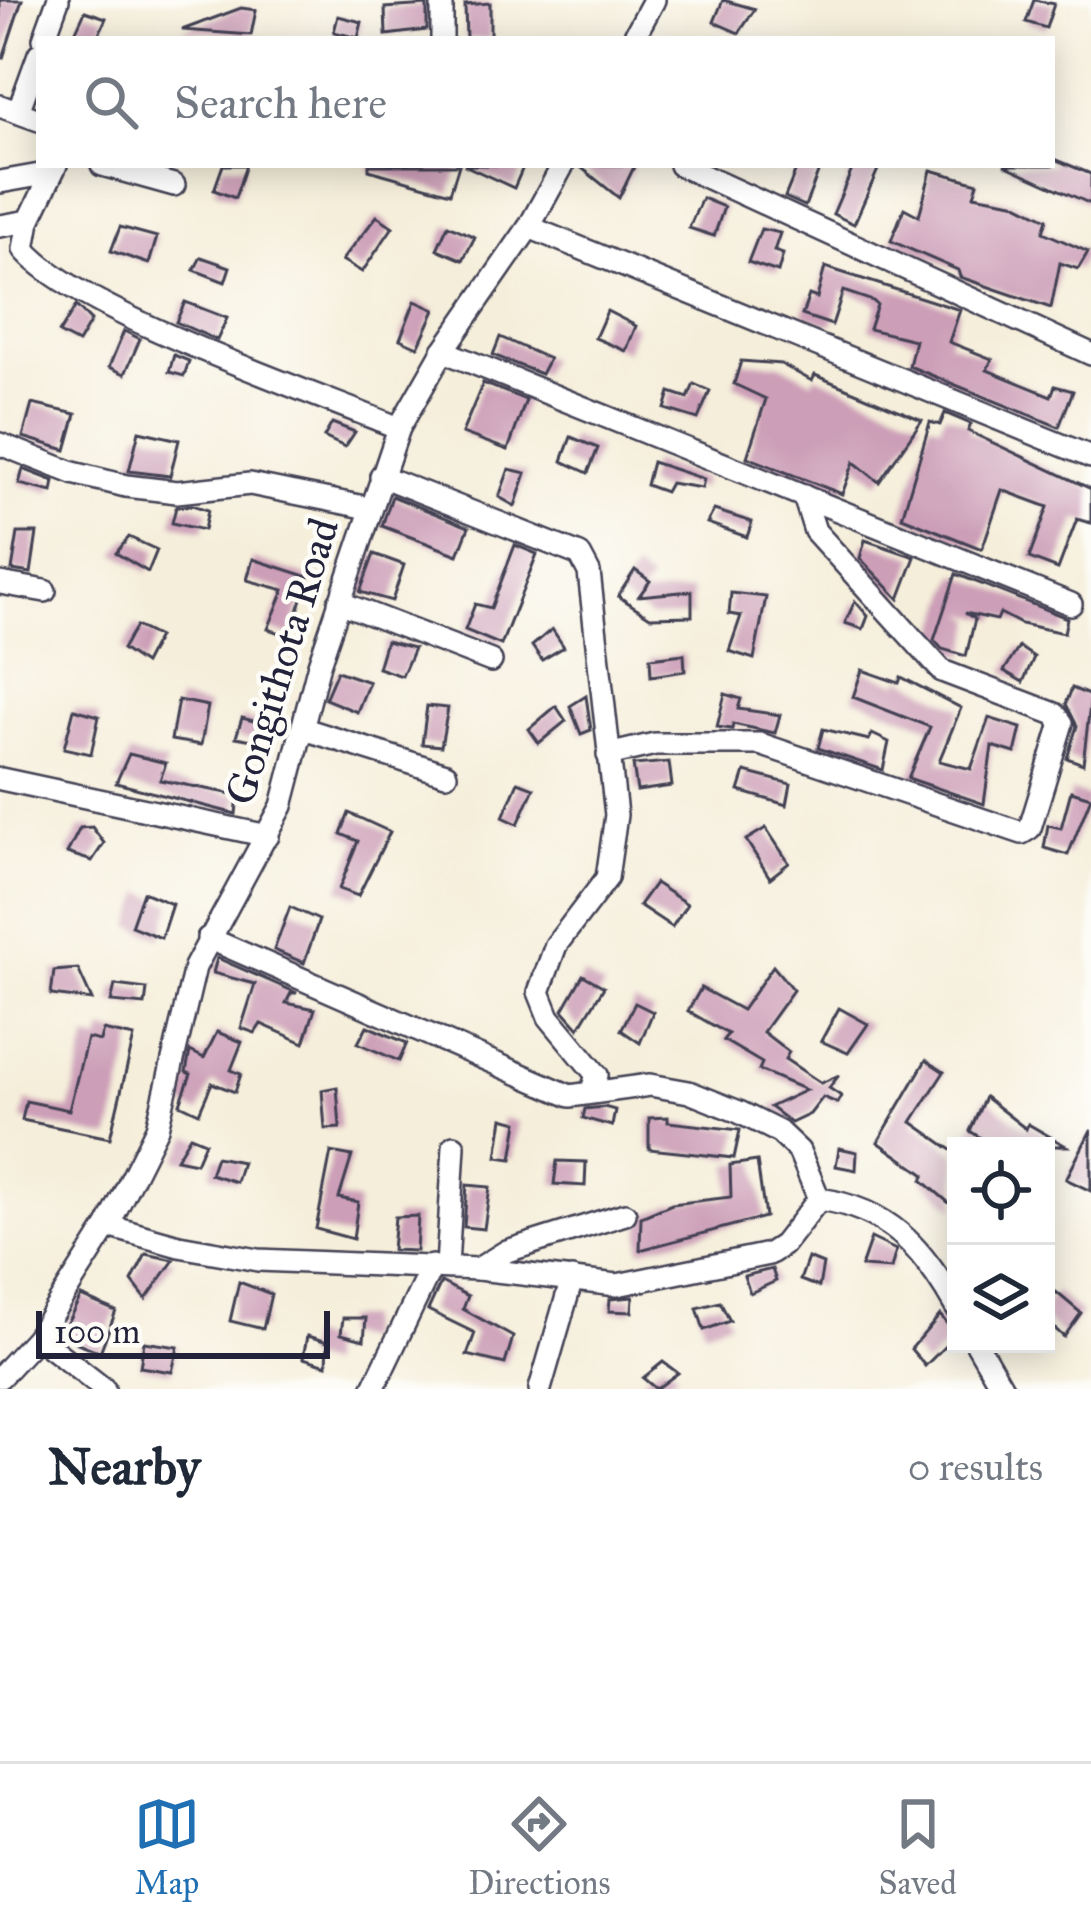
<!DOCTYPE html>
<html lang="en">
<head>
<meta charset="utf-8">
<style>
  :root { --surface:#fff; --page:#f2f2f3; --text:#1f2937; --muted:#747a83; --line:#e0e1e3; --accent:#1f6fb2 }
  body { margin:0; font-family:"IM FELL Great Primer",serif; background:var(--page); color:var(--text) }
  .controls { position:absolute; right:36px; bottom:36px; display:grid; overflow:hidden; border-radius:0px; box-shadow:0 6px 30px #0003 }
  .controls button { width:108px; height:108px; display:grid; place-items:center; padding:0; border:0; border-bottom:3px solid var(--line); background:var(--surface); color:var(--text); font:60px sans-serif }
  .scale { position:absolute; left:36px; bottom:30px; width:294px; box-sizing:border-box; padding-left:12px; border:6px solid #22223b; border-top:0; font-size:33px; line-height:42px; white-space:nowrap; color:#22223b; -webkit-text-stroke:9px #fdfcf7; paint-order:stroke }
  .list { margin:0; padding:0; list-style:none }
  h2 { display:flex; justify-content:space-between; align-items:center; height:156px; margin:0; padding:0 48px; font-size:51px }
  h2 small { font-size:39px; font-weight:400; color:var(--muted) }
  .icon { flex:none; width:66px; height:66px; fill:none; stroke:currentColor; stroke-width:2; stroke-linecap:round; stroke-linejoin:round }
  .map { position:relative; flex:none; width:1091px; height:1389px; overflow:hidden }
  .search { position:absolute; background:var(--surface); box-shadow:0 6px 30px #0003; left:36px; right:36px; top:36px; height:132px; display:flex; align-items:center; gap:30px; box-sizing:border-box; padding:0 42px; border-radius:0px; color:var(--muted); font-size:45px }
  .sheet { height:372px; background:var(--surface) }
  nav { display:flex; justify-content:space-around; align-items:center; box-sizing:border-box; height:168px; border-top:3px solid var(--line); background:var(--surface); font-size:33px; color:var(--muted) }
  nav a { display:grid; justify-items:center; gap:6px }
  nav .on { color:var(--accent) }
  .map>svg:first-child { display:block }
</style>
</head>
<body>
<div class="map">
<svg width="1091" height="1389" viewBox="0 0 1091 1389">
  <rect width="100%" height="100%" fill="#fdfcf7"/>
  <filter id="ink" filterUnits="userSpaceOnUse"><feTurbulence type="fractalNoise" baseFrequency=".00833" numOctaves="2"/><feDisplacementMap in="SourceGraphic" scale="24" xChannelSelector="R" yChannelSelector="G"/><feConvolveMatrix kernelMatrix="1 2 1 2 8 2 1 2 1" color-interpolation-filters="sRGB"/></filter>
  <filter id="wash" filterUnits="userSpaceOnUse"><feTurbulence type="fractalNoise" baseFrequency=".004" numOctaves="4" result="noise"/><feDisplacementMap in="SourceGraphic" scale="48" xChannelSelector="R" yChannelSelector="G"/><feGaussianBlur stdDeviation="2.7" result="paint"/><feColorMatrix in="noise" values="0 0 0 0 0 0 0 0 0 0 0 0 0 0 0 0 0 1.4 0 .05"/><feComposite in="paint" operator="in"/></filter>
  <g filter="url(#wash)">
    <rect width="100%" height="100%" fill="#f5eeda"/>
    <g id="blocks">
      <!-- building -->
      <g fill="#cc9eb7">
        <polygon points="0,0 22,0 3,58 0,58"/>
        <polygon points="723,0 755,9 739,33 714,22"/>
        <polygon points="1034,0 1054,4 1046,28 1026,22"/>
        <polygon points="490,3 490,39 466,39 465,5"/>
        <polygon points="427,5 427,30 386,35 385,8"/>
        <polygon points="241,8 256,10 251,35 182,30"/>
        <polygon points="85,11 106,18 97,39 74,35"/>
        <polygon points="338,16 362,22 358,38 334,32"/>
        <polygon points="1052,158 1091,174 1091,204 1004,165 1052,165"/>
        <polygon points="223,165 246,165 235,198 214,190"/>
        <polygon points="369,165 459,165 450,193 369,170"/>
        <polygon points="464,165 524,165 514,188"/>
        <polygon points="578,165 635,165 619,198"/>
        <polygon points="798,165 821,165 805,206 785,197"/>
        <polygon points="854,165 880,165 854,224 833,214"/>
        <polygon points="931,170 978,183 974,195 1013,202 1047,219 1043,232 1088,252 1078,269 1060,263 1051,308 960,277 958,270 891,241 904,208 919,216"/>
        <polygon points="702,198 724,207 714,236 689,228"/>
        <polygon points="377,216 393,227 362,272 342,260"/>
        <polygon points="448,225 475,237 463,260 437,249"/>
        <polygon points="120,227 157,237 149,264 111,251"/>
        <polygon points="761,229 780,233 774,251 783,254 778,272 748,262"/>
        <polygon points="201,257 230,267 225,282 194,270"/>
        <polygon points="825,267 960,310 949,342 992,359 987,370 1051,396 1055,386 1073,391 1059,427 909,366 915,340 869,329 877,305 873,301 843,291 832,325 802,315 809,295 817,298"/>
        <polygon points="415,301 435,310 418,347 400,339"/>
        <polygon points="185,302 227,318 217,340 176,322"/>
        <polygon points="76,306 91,321 78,343 59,333"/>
        <polygon points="607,311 636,326 626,351 595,338"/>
        <polygon points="124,331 140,339 125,374 109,367"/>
        <polygon points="500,337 549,359 541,374 493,355"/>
        <polygon points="174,355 189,361 184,376 169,372"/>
        <polygon points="741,361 781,364 812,381 815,375 922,420 879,482 854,462 842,494 747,457 766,399 734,384"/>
        <polygon points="483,383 526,400 508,450 462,433"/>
        <polygon points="694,384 710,391 698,419 665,409 670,392 688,398"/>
        <polygon points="32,404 76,414 66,450 23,437"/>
        <polygon points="945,413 971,424 968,431 1091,489 1091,523 1077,519 1058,569 1029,558 1048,507 1002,490 982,549 902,517 930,422 940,425"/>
        <polygon points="332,423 355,432 345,447 324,437"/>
        <polygon points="139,431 179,440 170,476 129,471"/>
        <polygon points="571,437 598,448 588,473 562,461"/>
        <polygon points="652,462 704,479 702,488 670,483 665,492 646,485"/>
        <polygon points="23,469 54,481 52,492 19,484"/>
        <polygon points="509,469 526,473 515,506 499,497"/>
        <polygon points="392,496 469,527 458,555 382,526"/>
        <polygon points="192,505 208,510 204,530 172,523 176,507"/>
        <polygon points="714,510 752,522 747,537 707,523"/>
        <polygon points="18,533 37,533 31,573 12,570"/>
        <polygon points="129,537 157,550 148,572 116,553"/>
        <polygon points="865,540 915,557 899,599 860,558"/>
        <polygon points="515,545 537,554 501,645 465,630 475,604 491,608"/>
        <polygon points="374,554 404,565 392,601 360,592"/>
        <polygon points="253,559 309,577 290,636 268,629 284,590 247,580"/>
        <polygon points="635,570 650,581 639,596 692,591 692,616 650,617 618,596"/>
        <polygon points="956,574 1067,618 1064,633 1021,624 1000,613 997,620 965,613 975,619 966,656 942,649 934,640"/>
        <polygon points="731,593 766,597 754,659 729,651 741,616 729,614"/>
        <polygon points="855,601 868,616 863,629 845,623"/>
        <polygon points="136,626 158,637 144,664 122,649"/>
        <polygon points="552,629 564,647 542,660 532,646"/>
        <polygon points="386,641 414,648 402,676 378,668"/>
        <polygon points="1019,647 1034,657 1023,682 1004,671"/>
        <polygon points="684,654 685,671 651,676 650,658"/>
        <polygon points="862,670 899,683 901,677 961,708 939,761 971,769 989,718 1021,728 1015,753 992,746 984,804 908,778 930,727 853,697"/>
        <polygon points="337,671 369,682 357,712 325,699"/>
        <polygon points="1072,688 1091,696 1083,764 1067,758 1077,726 1066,704"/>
        <polygon points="725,694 741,699 738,709 780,715 775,733 733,724 732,729 717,727"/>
        <polygon points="586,696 591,730 581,734 570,706"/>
        <polygon points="178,700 208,706 201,745 171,740"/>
        <polygon points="427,706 448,708 441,746 422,744"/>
        <polygon points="556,706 566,721 539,743 529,729"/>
        <polygon points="74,709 99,716 91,754 64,748"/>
        <polygon points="242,718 273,726 269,743 236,737"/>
        <polygon points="823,729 869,740 872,734 889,742 883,770 818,748"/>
        <polygon points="129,754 166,763 160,780 238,795 236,814 116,783"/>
        <polygon points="669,762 672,786 637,791 633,765"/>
        <polygon points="745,772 791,784 787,805 739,791"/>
        <polygon points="518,782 534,788 518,824 503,817"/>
        <polygon points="1071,791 1091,797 1068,855 1044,848 1048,825 1061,828"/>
        <polygon points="349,813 390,832 358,896 339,889 358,841 341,834"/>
        <polygon points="92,827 104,843 92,861 67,853 80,828"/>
        <polygon points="766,828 789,863 770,878 746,840"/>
        <polygon points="655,883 687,904 672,927 639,905"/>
        <polygon points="143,892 172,904 161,938 131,926"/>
        <polygon points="290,907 319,920 304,963 274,950"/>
        <polygon points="217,958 297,993 291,993 286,1003 315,1009 304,1043 261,1024 255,1033 241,1028 255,984 213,973"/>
        <polygon points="773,966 793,990 763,1032 789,1052 785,1059 821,1083 839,1075 829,1088 841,1096 837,1103 823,1097 810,1114 791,1123 770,1107 806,1090 759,1070 762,1063 723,1040 728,1034 688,1011 701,988 742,1010"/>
        <polygon points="78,969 92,1000 51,995 54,971"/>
        <polygon points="583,975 604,987 579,1028 563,1010"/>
        <polygon points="115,985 147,989 145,1005 111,1002"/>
        <polygon points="635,1003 653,1012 640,1043 621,1030"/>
        <polygon points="839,1008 868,1024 848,1053 821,1041"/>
        <polygon points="367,1026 407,1043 399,1061 358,1043"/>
        <polygon points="103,1030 134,1037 110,1138 22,1120 26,1101 69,1110 87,1038 100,1041"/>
        <polygon points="217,1032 242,1042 231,1070 241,1074 235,1092 212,1083 199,1113 180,1104 191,1074 186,1072 190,1051 204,1058"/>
        <polygon points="926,1060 944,1072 912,1122 956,1153 956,1209 922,1180 925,1175 878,1142"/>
        <polygon points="337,1087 340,1128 325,1129 322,1090"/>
        <polygon points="985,1097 1026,1129 1028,1124 1066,1146 993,1146 970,1131"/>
        <polygon points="604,1107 615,1110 612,1126 583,1118 585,1109"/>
        <polygon points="668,1117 668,1122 740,1130 734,1158 649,1149 649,1118"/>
        <polygon points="503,1118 518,1122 512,1159 497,1157"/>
        <polygon points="1091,1130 1091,1191 1066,1179"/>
        <polygon points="190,1136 205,1142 196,1163 176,1159"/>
        <polygon points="839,1148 857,1152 856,1170 836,1166"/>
        <polygon points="331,1152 352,1156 339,1198 358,1202 353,1239 316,1229"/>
        <polygon points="216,1157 242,1162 236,1182 210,1174"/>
        <polygon points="557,1161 586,1162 585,1186 554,1184"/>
        <polygon points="757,1161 765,1217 640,1250 641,1217 672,1204 731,1197 730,1165"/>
        <polygon points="467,1185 490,1187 484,1229 464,1227"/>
        <polygon points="418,1216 416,1251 392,1250 395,1217"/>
        <polygon points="871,1238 896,1250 891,1269 861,1267"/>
        <polygon points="146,1254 174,1260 146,1299 132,1281"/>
        <polygon points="808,1258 823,1264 819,1287 800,1280"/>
        <polygon points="772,1269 776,1281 750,1293 744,1276"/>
        <polygon points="239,1282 271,1294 263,1329 230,1321"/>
        <polygon points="441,1282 468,1296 463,1309 513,1337 505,1364 467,1355 475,1333 428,1310"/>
        <polygon points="1056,1292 1081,1313 1064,1337 1046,1320 1046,1303"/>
        <polygon points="81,1296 116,1311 100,1352 60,1336"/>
        <polygon points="633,1297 632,1312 609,1311 610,1299"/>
        <polygon points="720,1302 730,1321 704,1330 697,1308"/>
        <polygon points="940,1315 956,1335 925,1366 911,1349"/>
        <polygon points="343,1318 366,1318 364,1340 341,1334"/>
        <polygon points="307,1336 328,1342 327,1365 303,1358"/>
        <polygon points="144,1342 178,1347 172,1372 140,1367"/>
        <polygon points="663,1362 678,1373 656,1389 643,1378"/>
      </g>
    </g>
  </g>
  <g filter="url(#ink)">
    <use href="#blocks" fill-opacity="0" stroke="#424153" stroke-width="3"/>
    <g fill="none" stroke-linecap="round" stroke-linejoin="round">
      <defs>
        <g id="minor">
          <polyline points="44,39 58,0"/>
          <polyline points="442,39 442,0"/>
          <polyline points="633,39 654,0"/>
          <polyline points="0,106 39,120"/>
          <polyline points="18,112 39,54"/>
          <polyline points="102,165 174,185"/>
          <polyline points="680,165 1091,354"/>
          <polyline points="0,182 51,173"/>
          <path d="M29,221L24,249C75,311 315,393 399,428"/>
          <polyline points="0,226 29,221 56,165"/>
          <polyline points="529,227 1091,457"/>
          <polyline points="443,351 1071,604"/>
          <polyline points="0,444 73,473 126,486 177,492 250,484 369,508"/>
          <polyline points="381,476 580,555 589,572 616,815 607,878 556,945 539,992 549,1017 597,1075 592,1090"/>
          <polyline points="0,583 45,591"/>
          <polyline points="339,602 491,661"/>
          <polyline points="304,729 446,774"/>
          <polyline points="608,755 655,744 760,744 1022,833 1030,828 1062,723 1055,714 942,671 815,531 804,496"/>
          <polyline points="1,779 268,836"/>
          <polyline points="208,938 570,1096 650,1085 689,1092 739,1112 779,1132 799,1151 819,1199"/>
          <path d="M108,1226L179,1246L258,1260L478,1269L617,1285L769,1254L783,1245L819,1199C889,1209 922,1247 956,1307"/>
          <polyline points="447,1267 454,1146"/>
          <polyline points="478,1269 507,1251 625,1214"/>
          <polyline points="37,1337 104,1389"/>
          <polyline points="977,1344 1003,1389"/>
          <polyline points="0,1377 37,1337 108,1226 157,1128 195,967 282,806 319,664 399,428 443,351 529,227 563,165"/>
          <polyline points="373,1389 432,1266"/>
          <polyline points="540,1389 572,1279"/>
        </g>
      </defs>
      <!-- minor casing -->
      <use href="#minor" stroke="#424153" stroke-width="26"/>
      <!-- minor -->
      <use href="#minor" stroke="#fff" stroke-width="21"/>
    </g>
  </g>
  <g text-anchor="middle" stroke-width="9" stroke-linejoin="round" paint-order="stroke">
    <!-- street labels -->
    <g font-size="42" fill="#22223b" stroke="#fdfcf7">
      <text transform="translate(281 661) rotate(-73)" y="15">Gongithota Road</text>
    </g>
  </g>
</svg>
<div class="controls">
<button><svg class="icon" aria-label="locate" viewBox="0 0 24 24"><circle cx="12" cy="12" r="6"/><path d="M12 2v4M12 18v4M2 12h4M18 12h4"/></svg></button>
<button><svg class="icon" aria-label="layers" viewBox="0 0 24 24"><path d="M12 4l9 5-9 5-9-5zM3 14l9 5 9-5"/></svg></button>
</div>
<div class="scale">100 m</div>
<div class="search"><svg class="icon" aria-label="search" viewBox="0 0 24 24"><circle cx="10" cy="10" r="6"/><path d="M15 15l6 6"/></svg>Search here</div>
</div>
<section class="sheet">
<h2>Nearby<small>0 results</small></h2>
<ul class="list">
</ul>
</section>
<nav>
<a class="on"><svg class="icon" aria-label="map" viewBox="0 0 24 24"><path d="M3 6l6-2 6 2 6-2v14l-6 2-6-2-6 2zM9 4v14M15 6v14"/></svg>Map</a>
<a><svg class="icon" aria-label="directions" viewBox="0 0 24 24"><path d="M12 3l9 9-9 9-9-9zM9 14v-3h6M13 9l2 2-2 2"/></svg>Directions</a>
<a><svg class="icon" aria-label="saved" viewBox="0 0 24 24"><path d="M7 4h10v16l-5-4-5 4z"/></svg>Saved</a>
</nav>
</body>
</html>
